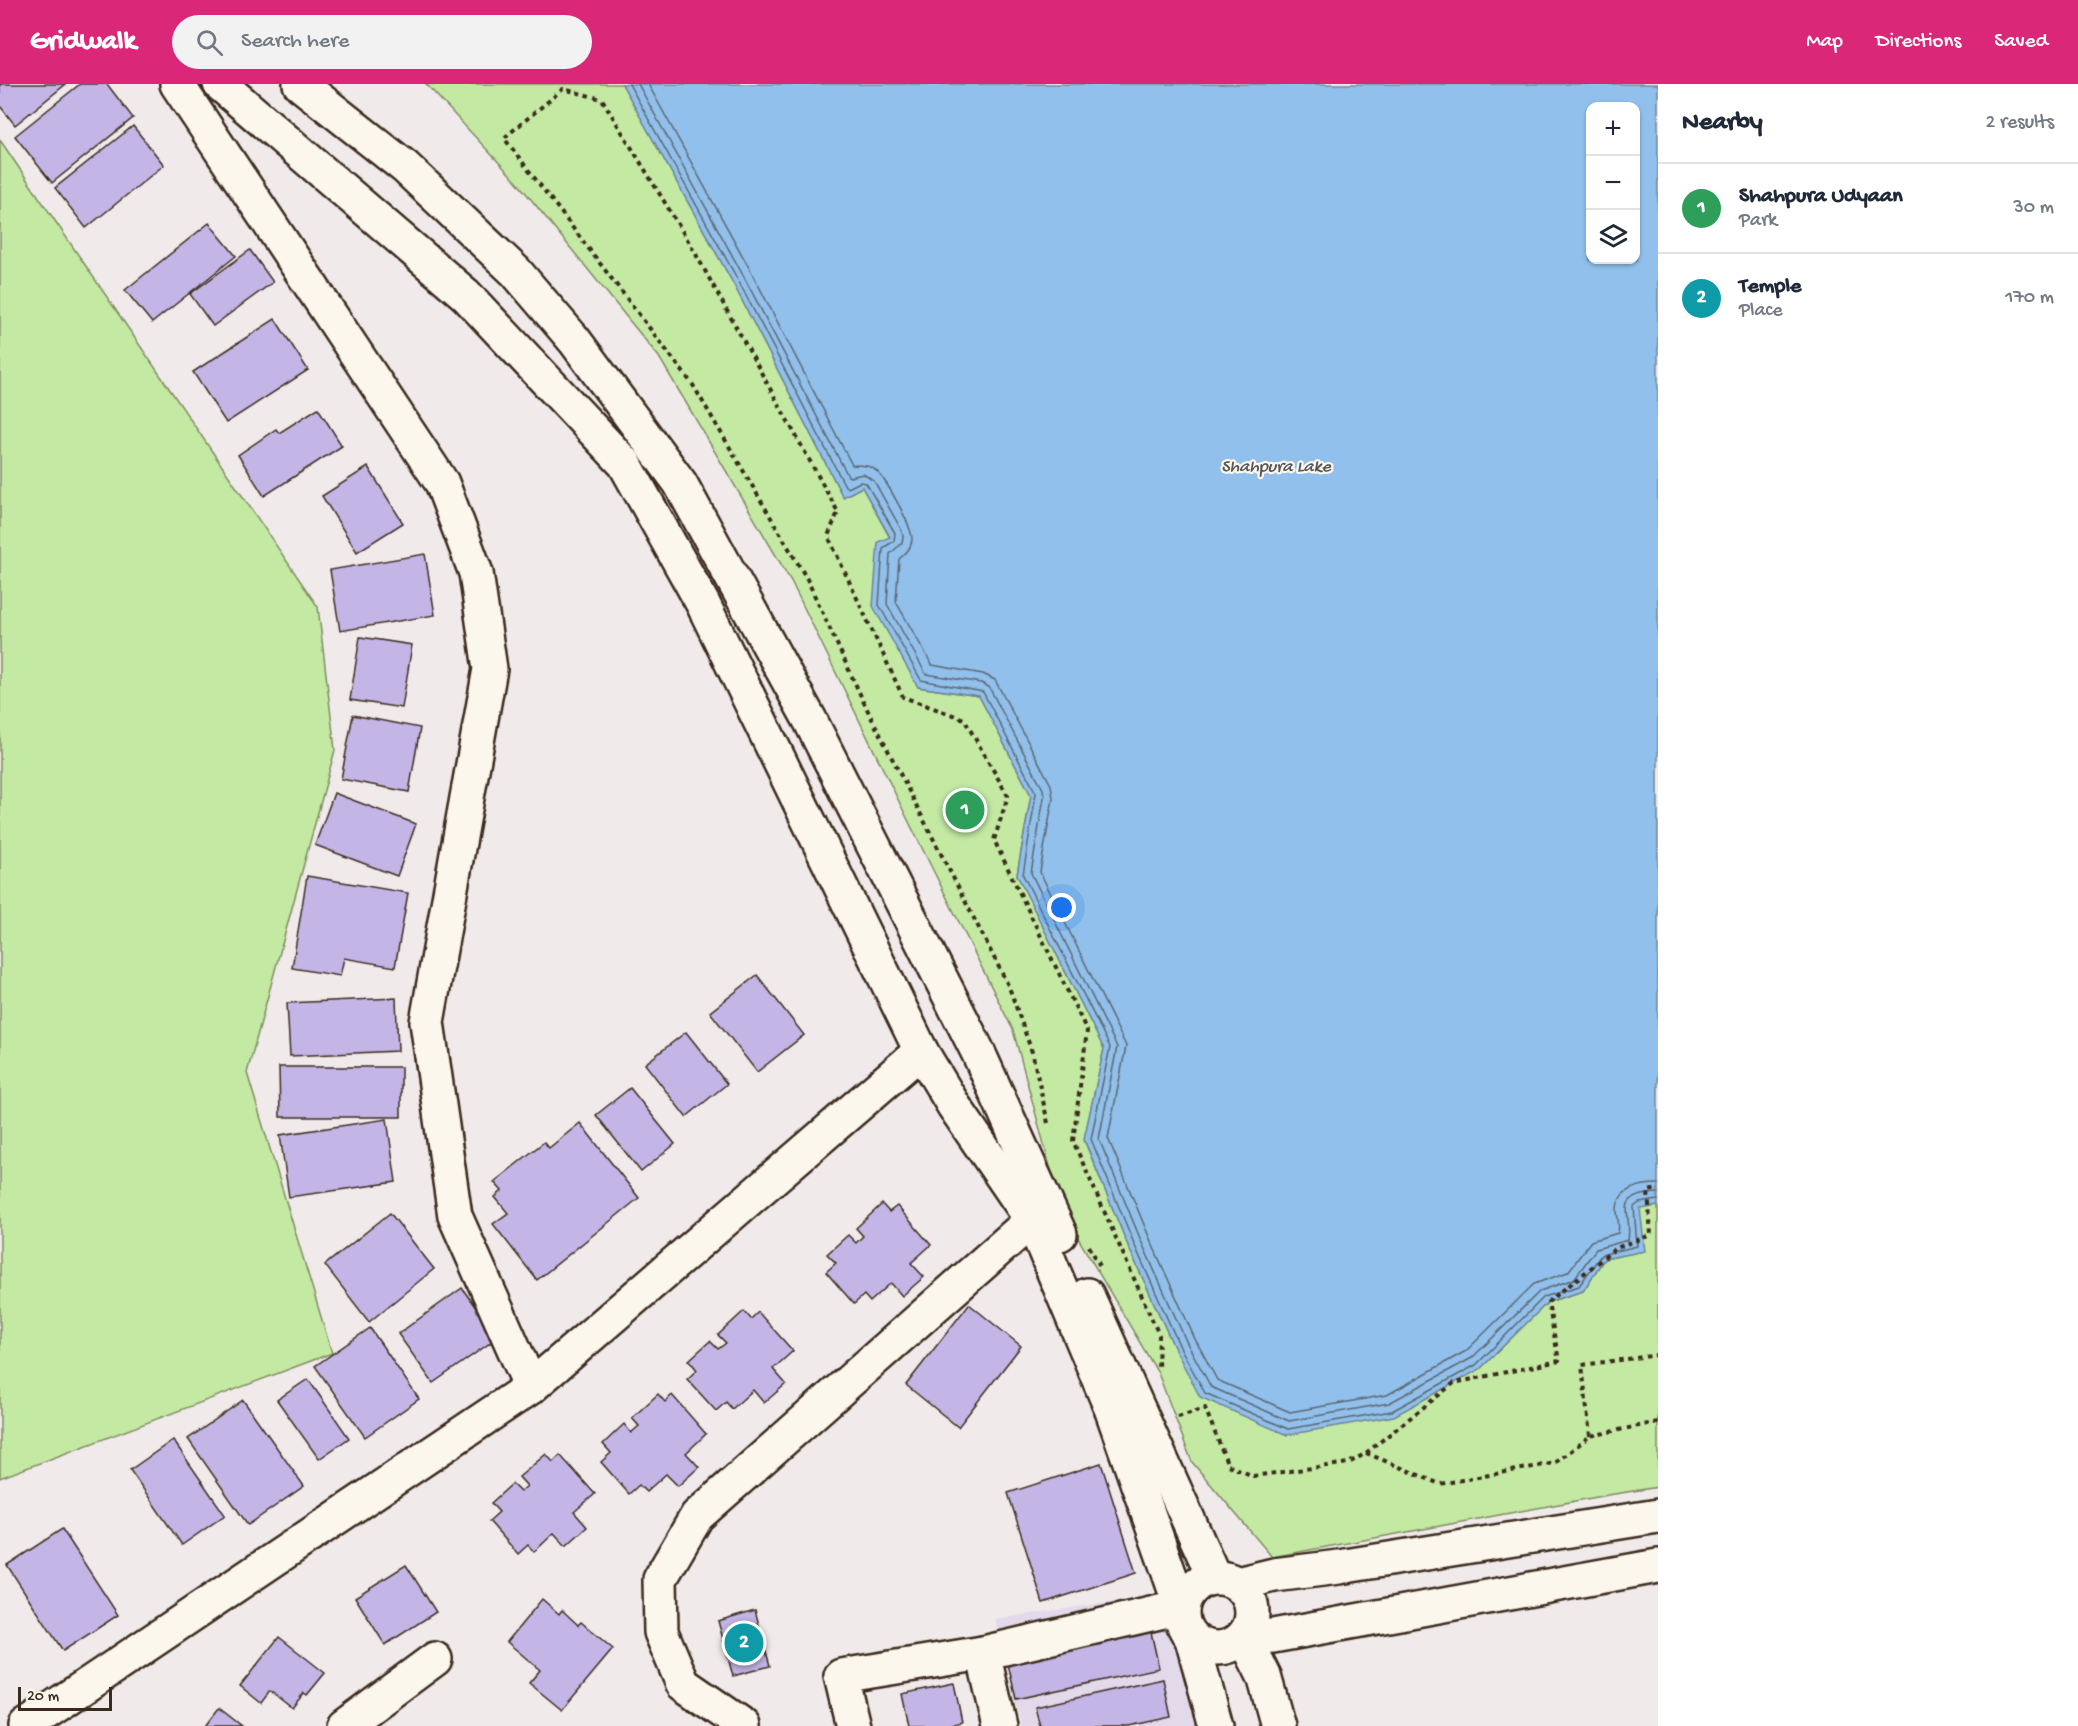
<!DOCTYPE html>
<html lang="en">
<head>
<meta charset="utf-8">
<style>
  :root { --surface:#fff; --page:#f2f2f3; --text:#1f2937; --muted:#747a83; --line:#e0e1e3; --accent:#db2777 }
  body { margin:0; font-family:"Gochi Hand",sans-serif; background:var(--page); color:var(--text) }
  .controls { position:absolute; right:18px; top:18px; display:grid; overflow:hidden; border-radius:12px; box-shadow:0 2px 4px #0004 }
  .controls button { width:54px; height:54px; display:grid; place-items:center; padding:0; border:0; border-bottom:2px solid var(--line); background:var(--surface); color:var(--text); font:30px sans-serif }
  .scale { position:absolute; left:18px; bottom:15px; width:94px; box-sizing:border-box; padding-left:6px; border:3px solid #3b2a1e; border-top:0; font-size:16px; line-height:21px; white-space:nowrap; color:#3b2a1e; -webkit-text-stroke:4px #fbf7ec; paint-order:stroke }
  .you { position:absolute; left:1062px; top:824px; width:21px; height:21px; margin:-15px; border:4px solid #fff; border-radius:50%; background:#1a73e8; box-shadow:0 0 0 9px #1a73e833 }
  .badge { display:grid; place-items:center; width:39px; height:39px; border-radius:50%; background:var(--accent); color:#fff; font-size:20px; font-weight:700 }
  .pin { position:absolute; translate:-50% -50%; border:3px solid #fff; box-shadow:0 2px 6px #0006 }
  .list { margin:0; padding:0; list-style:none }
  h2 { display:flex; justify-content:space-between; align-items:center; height:78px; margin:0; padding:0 24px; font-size:26px }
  h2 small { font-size:20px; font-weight:400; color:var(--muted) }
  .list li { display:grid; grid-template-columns:39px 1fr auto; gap:18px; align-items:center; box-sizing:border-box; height:90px; padding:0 24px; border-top:2px solid var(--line) }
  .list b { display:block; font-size:22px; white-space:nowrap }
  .list p { margin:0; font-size:20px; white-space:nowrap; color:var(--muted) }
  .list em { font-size:20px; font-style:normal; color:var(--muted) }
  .icon { flex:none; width:33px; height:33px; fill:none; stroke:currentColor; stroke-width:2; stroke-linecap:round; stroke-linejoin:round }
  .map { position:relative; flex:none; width:1658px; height:1642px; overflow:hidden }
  header { display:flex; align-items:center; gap:36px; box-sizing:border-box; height:84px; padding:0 30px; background:var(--accent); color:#fff }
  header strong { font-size:28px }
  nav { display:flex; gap:33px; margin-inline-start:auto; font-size:21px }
  .search { width:420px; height:54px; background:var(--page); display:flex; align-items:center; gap:15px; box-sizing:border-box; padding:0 21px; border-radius:33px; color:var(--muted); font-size:22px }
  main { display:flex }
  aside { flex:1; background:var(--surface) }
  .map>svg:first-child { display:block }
</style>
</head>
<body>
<header>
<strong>Gridwalk</strong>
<div class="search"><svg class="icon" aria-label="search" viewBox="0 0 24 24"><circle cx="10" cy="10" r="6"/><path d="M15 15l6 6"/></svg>Search here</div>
<nav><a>Map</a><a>Directions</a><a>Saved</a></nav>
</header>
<main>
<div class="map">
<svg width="1658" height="1642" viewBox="0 0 1658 1642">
  <rect width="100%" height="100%" fill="#f0eaeb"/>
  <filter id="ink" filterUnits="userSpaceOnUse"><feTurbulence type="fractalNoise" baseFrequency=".0167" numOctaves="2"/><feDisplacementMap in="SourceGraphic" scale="12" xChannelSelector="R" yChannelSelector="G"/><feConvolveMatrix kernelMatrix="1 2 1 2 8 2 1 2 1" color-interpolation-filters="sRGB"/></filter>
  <g filter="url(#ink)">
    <!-- built -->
    <polygon fill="#e2daea" points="1173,1509 1200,1642 1021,1642 995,1535"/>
    <!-- green -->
    <g fill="#c3e9a3" stroke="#7f8a60" stroke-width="1.5">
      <polygon points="426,0 622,0 733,199 843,413 862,403 890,454 918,603 979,612 1031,711 1017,791 1104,965 1084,1056 1129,1164 1175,1265 1480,1285 1548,1218 1583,1207 1604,1175 1644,1167 1639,1125 1658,1122 1658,1403 1608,1411 1272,1473 1192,1378 1158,1289 1062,1127 1013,946 910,740 791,497 659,273 517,98"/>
      <polygon points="0,56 318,523 335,666 247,989 332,1269 0,1394"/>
    </g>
    <!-- water -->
    <path fill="#90c0eb" stroke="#6e8499" stroke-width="1.5" fill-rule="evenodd" d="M622,0H1658V1122L1640,1125L1645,1167L1604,1175L1583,1207L1548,1218L1480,1285L1394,1332L1287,1351L1200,1313L1175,1265L1129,1164L1084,1055L1104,965L1017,791L1031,711L979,612L918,603L873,522L878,458L890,453L862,403L843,413L733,199ZM1590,22H1636V176H1590Z"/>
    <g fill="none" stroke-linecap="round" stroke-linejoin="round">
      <!-- shore -->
      <g stroke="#5d6670" stroke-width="1.5">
        <polyline points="629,0 738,196 845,402 848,404 860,398 866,399 895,449 894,457 883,464 879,521 921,596 983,608 1036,709 1023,791 1110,963 1091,1055 1135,1162 1180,1263 1205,1309 1288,1345 1392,1327 1476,1281 1544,1213 1579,1202 1601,1171 1637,1162 1634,1123 1639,1119 1658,1116"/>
        <path d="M638,0L744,193L848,392L850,393L863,390L874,397L901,445L903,452L902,459L890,470L887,520L926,590L981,599L989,603L1043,705L1044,713L1031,789L1117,963L1099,1055L1142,1159L1187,1259L1211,1303L1289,1337L1389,1319L1472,1274L1540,1207L1574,1195L1596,1165L1628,1156C1633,1127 1611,1112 1658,1109"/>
        <path d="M648,0L752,189L852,381C859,382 867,380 874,385C885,392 913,444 912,456C911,465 905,470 899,475L896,518L932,581L983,590L995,596L1051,701L1053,714L1040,788L1126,962L1108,1054L1150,1155L1195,1255L1217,1296L1290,1328L1387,1311L1466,1267L1534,1200L1568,1188L1591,1157L1618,1149C1620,1141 1617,1133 1617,1125C1618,1104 1641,1100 1658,1100"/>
      </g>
    </g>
    <!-- building -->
    <g fill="#c3b5e6" stroke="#3b2a1e" stroke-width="1.5">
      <polygon points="0,0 66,0 15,41 0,22"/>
      <polygon points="80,0 107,0 133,34 52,99 15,52"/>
      <polygon points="133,42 164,81 86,144 55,104"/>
      <polygon points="209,139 236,172 152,239 125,206"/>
      <polygon points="250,166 273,198 213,242 190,210"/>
      <polygon points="275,235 308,286 226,339 193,288"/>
      <polygon points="318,324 342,362 264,412 238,371 276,345 279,349"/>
      <polygon points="368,383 403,439 357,468 322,412"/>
      <polygon points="425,470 435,531 340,547 330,486"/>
      <polygon points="360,553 412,561 402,624 350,616"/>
      <polygon points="353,631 420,644 409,708 341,695"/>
      <polygon points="334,709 416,740 397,792 315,761"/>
      <polygon points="307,792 408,809 395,883 344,874 340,892 292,884"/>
      <polygon points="757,891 804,951 757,988 710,928"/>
      <polygon points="396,914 398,967 290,972 287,919"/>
      <polygon points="686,948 727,1000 686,1033 645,980"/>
      <polygon points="279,983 401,983 401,1033 280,1033"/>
      <polygon points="630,1004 675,1060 641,1088 596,1031"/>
      <polygon points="387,1035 396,1098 289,1113 280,1051"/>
      <polygon points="580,1039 639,1114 537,1196 493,1140 508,1129 495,1113 502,1107 494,1098 544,1058 549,1064"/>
      <polygon points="882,1120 889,1128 897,1122 931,1161 911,1179 924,1193 902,1212 891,1199 870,1218 864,1211 854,1220 826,1188 836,1179 827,1170 848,1151 856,1159 863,1152 856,1144"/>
      <polygon points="390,1129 434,1185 369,1238 325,1181"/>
      <polygon points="462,1204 497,1254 433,1299 398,1250"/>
      <polygon points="969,1220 1021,1262 958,1343 906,1301"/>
      <polygon points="744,1227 751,1235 758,1228 793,1267 773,1285 786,1300 764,1319 753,1306 732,1325 726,1318 716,1327 687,1295 697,1286 689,1276 710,1257 718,1265 726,1259 718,1251"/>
      <polygon points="370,1244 419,1315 365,1353 315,1282"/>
      <polygon points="308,1295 349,1354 319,1375 277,1316"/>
      <polygon points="658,1310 665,1318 672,1311 706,1350 686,1369 699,1383 678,1402 666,1390 646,1408 639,1401 629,1410 601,1378 611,1369 603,1360 624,1340 631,1349 639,1342 632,1334"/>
      <polygon points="243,1316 304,1402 248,1441 188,1355"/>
      <polygon points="173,1356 225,1431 182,1461 130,1386"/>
      <polygon points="546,1370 553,1378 560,1371 595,1410 574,1428 587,1443 566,1462 554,1449 534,1468 528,1461 518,1470 489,1437 499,1428 491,1419 512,1400 520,1408 527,1402 519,1393"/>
      <polygon points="1101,1379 1136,1489 1043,1519 1008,1409"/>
      <polygon points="62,1445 118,1531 63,1567 7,1481"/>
      <polygon points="406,1481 436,1528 385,1561 355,1513"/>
      <polygon points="542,1515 559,1530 562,1526 578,1541 581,1538 613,1565 562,1626 529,1599 540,1586 507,1558"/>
      <polygon points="755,1526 770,1582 733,1592 718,1537"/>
      <polygon points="1151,1548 1159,1584 1016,1615 1008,1580"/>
      <polygon points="279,1553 325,1589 307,1611 304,1609 292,1624 270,1607 261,1619 240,1602"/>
      <polygon points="1163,1595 1171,1633 1129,1642 1040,1642 1035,1623"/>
      <polygon points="954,1599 962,1638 945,1642 909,1642 902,1610"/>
      <polygon points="219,1624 242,1642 205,1642"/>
    </g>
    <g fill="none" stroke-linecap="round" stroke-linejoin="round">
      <defs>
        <g id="minor">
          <polyline points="177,0 442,399 476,489 490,585 427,938 455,1132 531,1303"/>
          <polyline points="220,0 466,211 625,380 703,520 921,967 954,1022 1032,1136 1111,1324 1181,1523 983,1569 841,1592 853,1642"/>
          <polyline points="300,0 405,83 516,188 575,257 680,399 810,636 978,968 1060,1150"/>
          <polyline points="1087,1211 1214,1493"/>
          <circle cx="1217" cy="1529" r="35"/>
          <polyline points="1237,1500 1274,1491 1339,1483 1658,1432"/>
          <polyline points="1192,1555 1216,1642"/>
          <polyline points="983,1569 1000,1642"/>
          <polyline points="26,1642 531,1303 921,967"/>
          <polyline points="344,1642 435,1575"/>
          <polyline points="744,1642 683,1600 661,1548 660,1495 697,1432 1032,1136"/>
          <polyline points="1278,1642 1264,1592 1244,1552 1273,1552 1658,1482"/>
        </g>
      </defs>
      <!-- minor casing -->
      <use href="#minor" stroke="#3b2a1e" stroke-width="38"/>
      <!-- path -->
      <g stroke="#3b2a1e" stroke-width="4" stroke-dasharray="4.5 4.5" stroke-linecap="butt">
        <polyline points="1048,1039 1032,968 1009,903 866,623 807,495 693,301 504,54 563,5 602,15 693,165 838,428 828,452 903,613 964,635 1008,712 994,756 1087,947 1073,1057 1159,1251 1158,1285"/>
        <polyline points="1089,1162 1100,1182"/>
        <polyline points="1178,1333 1205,1324 1228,1381 1253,1392 1349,1379 1366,1369 1454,1299 1559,1277 1548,1218 1616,1164 1651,1151 1648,1107 1658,1105"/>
        <polyline points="1590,1352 1582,1281 1658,1271"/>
        <polyline points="1366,1369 1440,1400 1555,1379 1590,1352 1658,1338"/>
      </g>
      <!-- minor -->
      <use href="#minor" stroke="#fbf7ec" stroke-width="33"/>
    </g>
  </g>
  <g text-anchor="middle" stroke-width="4.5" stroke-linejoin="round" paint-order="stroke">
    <!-- water labels -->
    <g font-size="18" font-style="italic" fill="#54575c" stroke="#fbf7ec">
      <text x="1276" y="387">Shahpura Lake</text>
    </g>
  </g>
</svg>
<div class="controls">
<button>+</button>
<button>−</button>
<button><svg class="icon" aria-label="layers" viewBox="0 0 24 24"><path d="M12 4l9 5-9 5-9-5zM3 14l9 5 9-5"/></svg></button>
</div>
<div class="scale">20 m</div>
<div class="you"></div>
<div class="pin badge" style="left:965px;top:726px;background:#2e9e5b">1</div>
<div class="pin badge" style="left:744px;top:1559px;background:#0f9aa8">2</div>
</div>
<aside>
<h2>Nearby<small>2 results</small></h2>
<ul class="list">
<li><span class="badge" style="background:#2e9e5b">1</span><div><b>Shahpura Udyaan</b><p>Park</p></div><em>30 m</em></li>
<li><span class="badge" style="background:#0f9aa8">2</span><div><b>Temple</b><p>Place</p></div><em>170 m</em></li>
</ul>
</aside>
</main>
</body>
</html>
